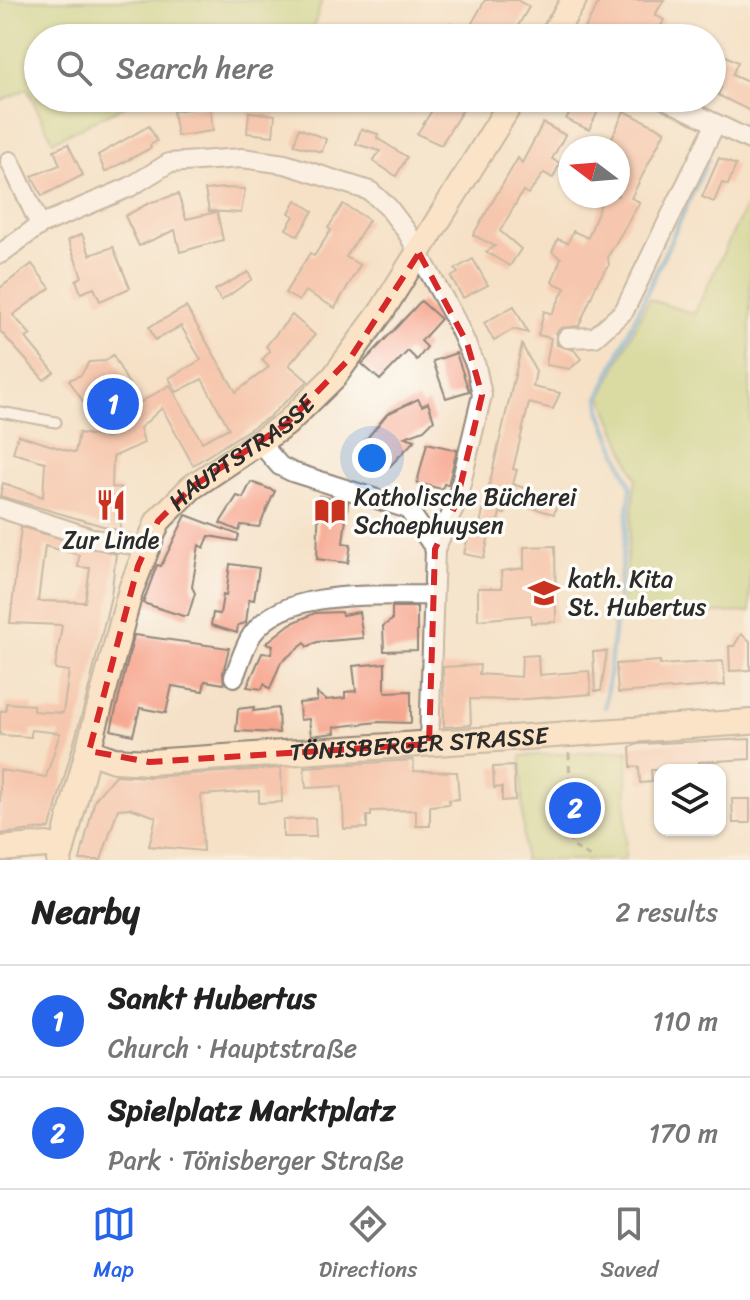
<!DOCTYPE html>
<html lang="en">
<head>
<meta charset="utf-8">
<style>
  :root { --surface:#fff; --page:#f6f6f6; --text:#222; --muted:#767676; --line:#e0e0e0; --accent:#2563eb }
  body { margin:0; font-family:Sriracha,sans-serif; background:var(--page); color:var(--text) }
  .controls { position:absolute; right:24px; bottom:24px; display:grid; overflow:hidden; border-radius:16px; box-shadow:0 2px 6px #0004 }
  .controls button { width:72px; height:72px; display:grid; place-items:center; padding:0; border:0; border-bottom:2px solid var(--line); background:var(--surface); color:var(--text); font:40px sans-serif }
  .compass { position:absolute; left:558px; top:136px; width:72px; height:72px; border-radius:50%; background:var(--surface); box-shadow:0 2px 6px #0004; rotate:286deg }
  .you { position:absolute; left:372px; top:458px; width:28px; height:28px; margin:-20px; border:6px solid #fff; border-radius:50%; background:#1a73e8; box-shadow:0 0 0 12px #1a73e833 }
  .badge { display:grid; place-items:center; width:52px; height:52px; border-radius:50%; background:var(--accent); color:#fff; font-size:26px; font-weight:700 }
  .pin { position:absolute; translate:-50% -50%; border:4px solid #fff; box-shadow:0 2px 8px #0006 }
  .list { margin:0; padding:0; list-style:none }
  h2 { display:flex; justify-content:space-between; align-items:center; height:104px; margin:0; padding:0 32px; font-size:34px }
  h2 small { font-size:26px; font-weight:400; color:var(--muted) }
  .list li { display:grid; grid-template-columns:52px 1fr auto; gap:24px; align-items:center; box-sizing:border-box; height:112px; padding:0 32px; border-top:2px solid var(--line) }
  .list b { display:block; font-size:30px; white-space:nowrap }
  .list p { margin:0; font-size:26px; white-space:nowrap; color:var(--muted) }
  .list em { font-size:26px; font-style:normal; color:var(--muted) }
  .icon { flex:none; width:44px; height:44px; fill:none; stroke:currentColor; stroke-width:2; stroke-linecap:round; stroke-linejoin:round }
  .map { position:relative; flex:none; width:750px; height:860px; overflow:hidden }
  .search { position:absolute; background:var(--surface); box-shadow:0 2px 6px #0004; left:24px; right:24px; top:24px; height:88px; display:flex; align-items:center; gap:20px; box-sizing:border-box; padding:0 28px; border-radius:44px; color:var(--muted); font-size:30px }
  .sheet { height:328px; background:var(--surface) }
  nav { display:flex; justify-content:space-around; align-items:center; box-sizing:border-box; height:112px; border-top:2px solid var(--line); background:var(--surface); font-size:22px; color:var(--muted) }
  nav a { display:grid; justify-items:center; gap:4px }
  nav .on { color:var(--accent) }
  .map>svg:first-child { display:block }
</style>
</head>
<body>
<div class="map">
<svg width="750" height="860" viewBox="0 0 750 860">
  <rect width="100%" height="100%" fill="#fdfcf7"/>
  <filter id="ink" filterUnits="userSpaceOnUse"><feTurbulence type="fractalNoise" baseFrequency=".0125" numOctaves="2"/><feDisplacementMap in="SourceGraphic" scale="16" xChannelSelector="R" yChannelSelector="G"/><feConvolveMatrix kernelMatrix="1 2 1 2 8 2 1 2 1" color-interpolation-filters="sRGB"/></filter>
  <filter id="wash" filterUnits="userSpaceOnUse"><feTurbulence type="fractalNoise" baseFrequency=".006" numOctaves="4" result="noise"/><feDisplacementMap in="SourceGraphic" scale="32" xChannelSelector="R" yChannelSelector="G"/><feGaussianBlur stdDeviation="1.8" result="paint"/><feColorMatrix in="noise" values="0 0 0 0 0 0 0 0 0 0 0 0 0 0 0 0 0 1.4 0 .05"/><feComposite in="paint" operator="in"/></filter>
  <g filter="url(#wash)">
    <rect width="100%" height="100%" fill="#f5e1c7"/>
    <!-- green -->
    <g fill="#b7d379" stroke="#717f52" stroke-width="2">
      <polygon points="0,0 322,0 310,38 38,38 38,98 141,98 53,141 27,89 0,101"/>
      <polygon points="750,197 750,612 621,616 636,478 602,396 649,299 694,314"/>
      <polygon points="628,750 625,860 524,860 521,756"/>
    </g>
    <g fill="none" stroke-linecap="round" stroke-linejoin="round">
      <!-- stream -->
      <polyline stroke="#58a4d1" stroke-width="5" points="605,707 631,487 601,413 599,397 708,159"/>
    </g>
    <g id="blocks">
      <!-- building -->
      <g fill="#f7a790" fill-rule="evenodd">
        <polygon points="485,0 517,0 529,7 511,38 442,38 451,23 467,32"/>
        <polygon points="600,0 664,0 655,15 664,20 655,38 591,38 582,34"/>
        <polygon points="724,55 738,62 732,75 750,83 750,111 718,95 721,87 712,83"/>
        <polygon points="440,98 470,98 441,145 417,134"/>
        <polygon points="550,98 592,98 602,103 589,130 566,119 572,109"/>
        <polygon points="210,106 213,131 177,136 173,111"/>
        <polygon points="624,111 665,131 631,198 640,202 608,256 609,265 598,281 579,326 561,328 556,333 557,345 574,350 581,359 570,369 546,365 551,338 538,335 542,320 544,311 552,314 565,288 552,282 561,258 552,252 558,239 568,243 573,231 588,238 604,196 618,196 618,146 610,142"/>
        <polygon points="249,112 275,115 273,136 247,133"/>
        <polygon points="543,123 565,135 552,159 560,163 553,178 544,173 528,194 523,191 500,231 521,249 510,266 486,252 495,246 473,235 518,158 522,163"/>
        <polygon points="149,126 157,141 150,145 151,148 105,172 98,155"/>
        <polygon points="299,128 326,139 322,152 294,145"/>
        <polygon points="361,129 378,134 377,138 407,157 396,176 373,161 380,151 356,144"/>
        <polygon points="68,144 83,175 42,196 32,176 60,165 54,150"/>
        <polygon points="719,158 736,165 728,185 722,183 714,202 702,197"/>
        <polygon points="223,188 245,189 241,213 209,211 205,190"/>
        <polygon points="178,194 186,219 217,212 223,240 180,252 175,230 139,246 125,216 149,203"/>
        <polygon points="296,200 313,211 298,236 286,229 294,216 289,213"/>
        <polygon points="343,204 369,220 346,257 360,265 335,308 305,291 299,301 285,293 310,253 314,256 331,230 328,228"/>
        <polygon points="82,234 90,255 113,247 130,288 100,301 94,288 81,293 76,280 82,277 68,240"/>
        <polygon points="473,259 488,285 463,298 451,277 458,273 455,269"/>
        <polygon points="32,264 50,288 13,315 31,335 26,338 54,372 44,380 0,331 0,288"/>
        <polygon points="248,272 252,279 221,301 215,290"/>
        <polygon points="421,301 441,319 421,341 427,347 417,360 408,351 380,380 362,364"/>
        <polygon points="514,306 528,333 513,329 494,341 484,323"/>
        <polygon points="186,307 236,392 269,367 262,360 270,351 266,346 292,315 315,335 289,365 308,381 269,417 193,465 162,408 140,428 144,443 113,457 112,487 122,488 120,531 0,496 3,483 43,497 45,462 13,453 18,435 75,453 79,433 107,438 69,380 81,375 89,362 105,361 113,355 139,403 170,385 202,442 229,428 202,379 177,392 169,378 201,360 181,326 155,340 149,327"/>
        <polygon points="522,345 536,371 533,387 560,393 553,409 529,403 513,469 517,470 513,484 558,500 554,514 508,501 505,514 500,513 496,532 490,531 484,558 464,554 470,527 479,528"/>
        <polygon points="456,353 469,391 446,398 433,361"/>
        <polygon points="418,399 422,406 428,403 434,420 424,430 405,437 415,440 390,466 364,442 387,414"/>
        <polygon points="427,443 457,450 448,485 444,484 442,489 417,483"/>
        <polygon points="251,482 275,491 259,527 241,525 239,531 220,523 237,496 243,498"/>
        <polygon points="319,496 348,502 343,543 351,544 348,563 317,559"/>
        <polygon points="186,515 239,535 237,541 209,536 204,548 199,545 192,587 195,593 188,616 183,616 143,603 157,565 161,566"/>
        <path d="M21,527L116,554L111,596L87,696L50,828L0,834V770L46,777L60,733L31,730V737L0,735V711H6V703L33,705V711L63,713L69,671L55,669L62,625L10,623ZM45,546L79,555L78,567L90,568L85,602L38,601Z"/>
        <polygon points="555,546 556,622 531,623 531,615 478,620 478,588 502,588 501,571 524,568 524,547"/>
        <polygon points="230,564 259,568 254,600 249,599 246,623 238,625 237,633 211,625 213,613 220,614 223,595 226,596"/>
        <polygon points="392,607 417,607 417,650 384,651 383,626 392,620"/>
        <polygon points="341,612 342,615 359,612 363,638 317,642 307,647 305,643 281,662 270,689 264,684 262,689 247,687 262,653 271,654 273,645 266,643 290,624 315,613"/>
        <polygon points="741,634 750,641 750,670 730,671 729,646 734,646"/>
        <polygon points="134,635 229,648 223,673 224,684 205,681 203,691 172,686 166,713 140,708 133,735 111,730"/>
        <polygon points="607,651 601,691 595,691 593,652"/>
        <polygon points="538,655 539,675 589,671 591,694 514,700 470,699 471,725 444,727 443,667 480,665 479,674 521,677 522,656"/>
        <polygon points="660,661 660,665 723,661 725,685 618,693 616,664"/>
        <polygon points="385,663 385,692 411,691 411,723 378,722 334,727 335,733 311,736 309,719 300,720 299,703 317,701 317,693 326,700 345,698 345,692 356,691 353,666"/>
        <polygon points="254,707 253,711 278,708 279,733 236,731 238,709"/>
        <polygon points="750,739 750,759 699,762 699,770 651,770 652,782 640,783 639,767 631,767 630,747 638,744"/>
        <polygon points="413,760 414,771 457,772 459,799 449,800 449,804 430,806 430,826 416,826 416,810 371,811 371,816 367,816 367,828 344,829 342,786 306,788 304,767"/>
        <polygon points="514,766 515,800 502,801 502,787 494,788 493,767"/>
        <polygon points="281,768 282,802 259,803 259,791 201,795 203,851 149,846 156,817 130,808 118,809 101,860 80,860 95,799 115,775 150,777"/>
        <polygon points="732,799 750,799 750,823 733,823"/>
        <polygon points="315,818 316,837 283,837 283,820"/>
      </g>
    </g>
  </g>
  <g filter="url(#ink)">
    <use href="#blocks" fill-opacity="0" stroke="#908679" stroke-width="2"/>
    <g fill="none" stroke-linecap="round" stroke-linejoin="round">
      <defs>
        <polyline id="lane" points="0,412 56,422"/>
        <g id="street">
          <polyline points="662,98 750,140"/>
          <polyline points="10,161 40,225"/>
          <polyline points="0,254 40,225 130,187 169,163 242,158 285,164 370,191 388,207 407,232 455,319 476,366 482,395 456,504 435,549 429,744"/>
          <polyline points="567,338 595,337 624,311 715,125"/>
          <polyline points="260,443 280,466 292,472 408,509 435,549"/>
          <polyline points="0,508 95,539 145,547"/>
          <path d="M234,677C240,663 245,643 254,632C289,587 381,597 432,595"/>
        </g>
        <g id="secondary">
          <polyline points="551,38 574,0"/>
          <path id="s1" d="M89,751L114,760L149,762L750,722"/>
          <polyline points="0,849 47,845 62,849"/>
          <path id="s2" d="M59,860L131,589L158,521L192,487L286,424L334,377L382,311L514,98"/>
        </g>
      </defs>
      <!-- lane casing -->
      <use href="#lane" stroke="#908679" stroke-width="13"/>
      <!-- street casing -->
      <use href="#street" stroke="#908679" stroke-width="22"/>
      <!-- secondary casing -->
      <use href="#secondary" stroke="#908679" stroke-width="28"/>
      <!-- path -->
      <polyline stroke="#908679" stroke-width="3" stroke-dasharray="6 6" stroke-linecap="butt" points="569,753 571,845 595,860"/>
      <!-- lane -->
      <use href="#lane" stroke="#fff" stroke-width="9"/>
      <!-- street -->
      <use href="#street" stroke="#fff" stroke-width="18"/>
      <!-- secondary -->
      <use href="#secondary" stroke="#fee5c5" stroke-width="24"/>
    </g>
  </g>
  <!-- marked area -->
  <path d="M0 0H750V860H0ZM419,253L467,343L482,395L456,504L435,549L429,744L149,762L89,751L138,566L158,521L192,487L286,424L351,357Z" fill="#f5e1c7" fill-opacity=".55" fill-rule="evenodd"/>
  <path fill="none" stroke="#d62828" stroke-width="6" stroke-dasharray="16 10" stroke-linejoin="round" d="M419,253L467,343L482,395L456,504L435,549L429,744L149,762L89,751L138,566L158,521L192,487L286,424L351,357Z"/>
  <!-- icons -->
  <defs>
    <symbol id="restaurant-bare" viewBox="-9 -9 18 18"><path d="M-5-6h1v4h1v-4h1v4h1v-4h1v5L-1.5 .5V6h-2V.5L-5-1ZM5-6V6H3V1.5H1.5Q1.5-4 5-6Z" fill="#c8321e" stroke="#fdfcf7" stroke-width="2.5" paint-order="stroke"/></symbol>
    <symbol id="library-bare" viewBox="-9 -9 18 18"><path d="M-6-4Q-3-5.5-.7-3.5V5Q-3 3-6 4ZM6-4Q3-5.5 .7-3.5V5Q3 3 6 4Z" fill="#c8321e" stroke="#fdfcf7" stroke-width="2.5" paint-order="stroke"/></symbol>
    <symbol id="school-bare" viewBox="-9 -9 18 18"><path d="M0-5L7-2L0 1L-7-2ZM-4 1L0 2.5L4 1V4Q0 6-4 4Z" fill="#c8321e" stroke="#fdfcf7" stroke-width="2.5" paint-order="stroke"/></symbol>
  </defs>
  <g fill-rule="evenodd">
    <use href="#restaurant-bare" x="89" y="483" width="44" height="44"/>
    <use href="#library-bare" x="308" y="489" width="44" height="44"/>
    <use href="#school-bare" x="522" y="571" width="44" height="44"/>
  </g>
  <g text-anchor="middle" stroke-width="7" stroke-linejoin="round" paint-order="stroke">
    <!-- street labels -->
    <g font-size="24" fill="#2b2b2b" stroke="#fdfcf7">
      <text dy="8" stroke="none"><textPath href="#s2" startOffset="462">HAUPTSTRASSE</textPath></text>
      <text dy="8" stroke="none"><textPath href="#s1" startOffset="332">TÖNISBERGER STRASSE</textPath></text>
    </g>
    <!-- poi labels -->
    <g font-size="24" fill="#2b2b2b" stroke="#fdfcf7" text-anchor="start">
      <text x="354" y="505">Katholische Bücherei<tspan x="354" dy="28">Schaephuysen</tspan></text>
      <text x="111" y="548" text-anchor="middle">Zur Linde</text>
      <text x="568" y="587">kath. Kita<tspan x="568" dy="28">St. Hubertus</tspan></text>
    </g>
  </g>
</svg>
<div class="controls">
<button><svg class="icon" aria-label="layers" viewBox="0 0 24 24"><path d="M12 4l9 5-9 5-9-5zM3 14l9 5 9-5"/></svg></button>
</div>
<svg class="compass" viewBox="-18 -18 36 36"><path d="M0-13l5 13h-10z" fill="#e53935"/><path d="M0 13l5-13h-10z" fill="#767676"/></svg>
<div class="you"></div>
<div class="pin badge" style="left:113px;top:404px">1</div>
<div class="pin badge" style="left:575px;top:808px">2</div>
<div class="search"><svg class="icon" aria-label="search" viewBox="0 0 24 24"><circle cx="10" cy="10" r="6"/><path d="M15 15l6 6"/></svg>Search here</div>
</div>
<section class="sheet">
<h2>Nearby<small>2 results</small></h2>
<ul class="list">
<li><span class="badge">1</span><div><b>Sankt Hubertus</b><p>Church · Hauptstraße</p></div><em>110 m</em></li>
<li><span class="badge">2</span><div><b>Spielplatz Marktplatz</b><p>Park · Tönisberger Straße</p></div><em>170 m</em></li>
</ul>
</section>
<nav>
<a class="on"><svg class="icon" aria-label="map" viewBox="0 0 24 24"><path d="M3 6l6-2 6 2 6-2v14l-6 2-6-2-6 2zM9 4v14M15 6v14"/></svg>Map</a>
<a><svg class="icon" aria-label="directions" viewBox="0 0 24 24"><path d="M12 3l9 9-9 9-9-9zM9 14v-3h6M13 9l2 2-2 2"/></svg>Directions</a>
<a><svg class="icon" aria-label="saved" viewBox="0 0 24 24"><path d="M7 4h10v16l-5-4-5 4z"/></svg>Saved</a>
</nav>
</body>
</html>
